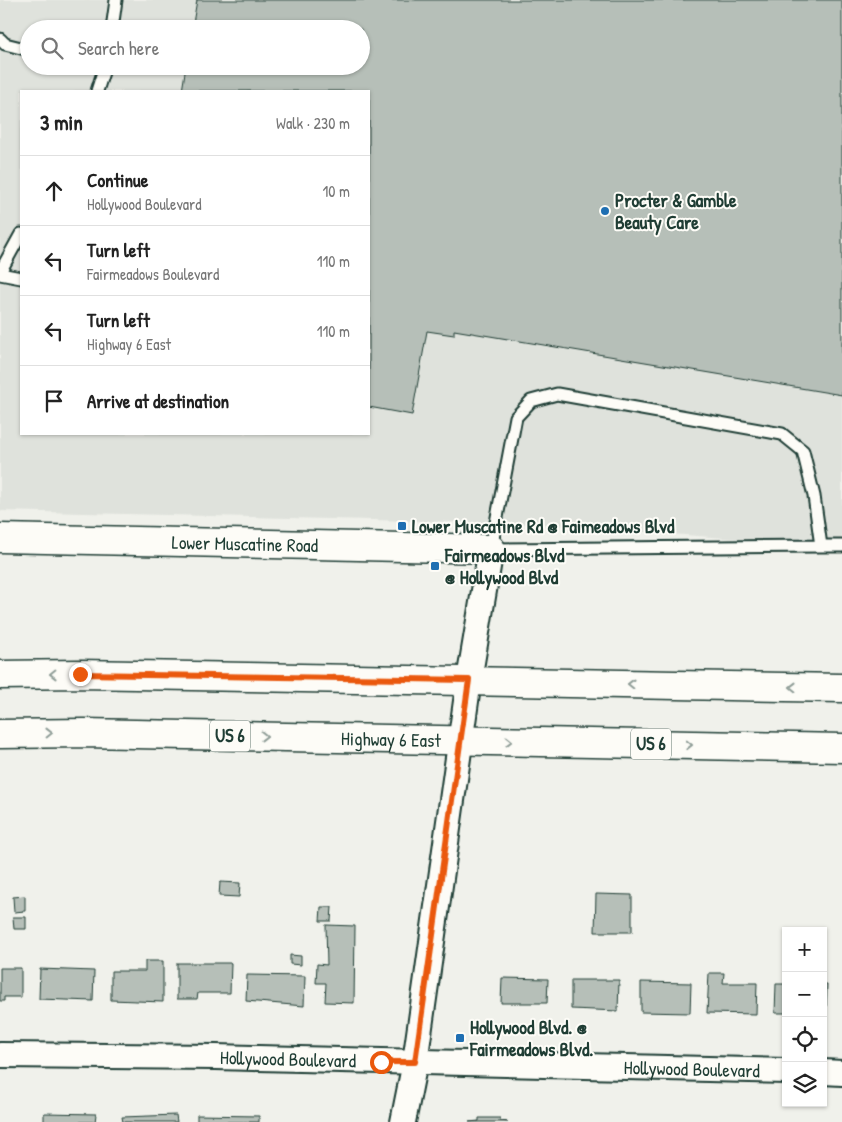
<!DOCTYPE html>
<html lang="en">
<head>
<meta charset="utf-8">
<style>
  :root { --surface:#fff; --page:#f6f6f6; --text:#222; --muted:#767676; --line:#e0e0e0 }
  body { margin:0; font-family:"Patrick Hand",sans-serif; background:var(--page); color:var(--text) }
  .controls { position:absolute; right:15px; bottom:15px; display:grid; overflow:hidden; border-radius:0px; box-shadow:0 1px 4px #0004 }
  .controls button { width:45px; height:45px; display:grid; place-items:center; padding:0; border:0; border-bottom:1px solid var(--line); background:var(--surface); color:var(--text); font:25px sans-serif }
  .stop { position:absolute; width:15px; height:15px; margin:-11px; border:4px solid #ea580c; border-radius:50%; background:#fff }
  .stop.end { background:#ea580c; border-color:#fff; box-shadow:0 1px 5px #0008 }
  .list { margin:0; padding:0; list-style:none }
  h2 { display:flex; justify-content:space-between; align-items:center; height:65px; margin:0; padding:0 20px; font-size:21px }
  h2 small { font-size:16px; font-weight:400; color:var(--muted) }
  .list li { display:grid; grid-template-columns:32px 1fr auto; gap:15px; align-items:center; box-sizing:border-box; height:70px; padding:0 20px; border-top:1px solid var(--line) }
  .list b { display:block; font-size:19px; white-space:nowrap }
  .list p { margin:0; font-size:16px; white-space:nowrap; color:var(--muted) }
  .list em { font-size:16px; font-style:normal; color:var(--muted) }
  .icon { flex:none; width:28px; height:28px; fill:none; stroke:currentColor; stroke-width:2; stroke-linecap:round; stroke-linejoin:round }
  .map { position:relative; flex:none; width:842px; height:1122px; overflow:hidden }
  .search { position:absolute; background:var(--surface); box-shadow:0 1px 4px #0004; left:20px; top:20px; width:350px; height:55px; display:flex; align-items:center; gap:12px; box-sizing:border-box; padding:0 18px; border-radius:28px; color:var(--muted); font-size:19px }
  .panel { position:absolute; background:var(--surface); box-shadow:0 1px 4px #0004; left:20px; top:90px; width:350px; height:345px; border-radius:0px }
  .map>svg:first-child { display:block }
</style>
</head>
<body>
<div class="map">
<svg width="842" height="1122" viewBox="0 0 842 1122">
  <rect width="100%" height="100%" fill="#f0f1eb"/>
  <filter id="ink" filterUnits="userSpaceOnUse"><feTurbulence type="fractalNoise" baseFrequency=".02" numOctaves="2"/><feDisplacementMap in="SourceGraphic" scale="10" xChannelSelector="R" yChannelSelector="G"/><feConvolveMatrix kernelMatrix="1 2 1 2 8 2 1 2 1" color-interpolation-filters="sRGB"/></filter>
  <g filter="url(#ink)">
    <!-- built -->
    <path fill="#dfe2dc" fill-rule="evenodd" d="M0,0H842V547L541,524L0,511ZM29,29H361V66H29ZM21,91H369V434H21Z"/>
    <!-- building -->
    <g fill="#b6bfb8" stroke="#1f3d34">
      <polygon points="197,0 842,0 842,395 454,330 454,335 427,331 412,415 369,407 369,91 182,91 186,66 361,66 361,29 192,29"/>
      <polygon points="220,882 240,883 239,897 219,896"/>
      <polygon points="596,894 632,895 632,932 595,932"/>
      <polygon points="25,896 25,911 14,912 13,897"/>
      <polygon points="321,907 332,907 331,921 320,921"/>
      <polygon points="13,917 26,917 26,929 14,929"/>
      <polygon points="326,925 355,926 354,1003 325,1002 326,983 316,983 317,964 327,965"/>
      <polygon points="290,955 301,956 301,965 290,964"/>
      <polygon points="145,961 163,961 163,1002 111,1000 111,971 145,971"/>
      <polygon points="177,963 231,963 230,993 198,993 197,999 177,999"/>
      <polygon points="0,968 21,968 21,997 4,997 4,1001 0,1001"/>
      <polygon points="40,969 94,971 93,1001 39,999"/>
      <polygon points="709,973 724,973 723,983 757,983 756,1014 707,1013"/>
      <polygon points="247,975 305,976 304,1006 246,1001"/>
      <polygon points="502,978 548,979 547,1003 501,1003"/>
      <polygon points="571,980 619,980 618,1011 571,1009"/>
      <polygon points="641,982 691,983 690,1013 641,1012"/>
      <polygon points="776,984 786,984 786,1013 775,1013"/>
      <polygon points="823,984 827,984 826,1016 823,1015"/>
      <polygon points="44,1113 96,1114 95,1122 44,1122"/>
      <polygon points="176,1115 177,1122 123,1122 122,1117"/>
      <polygon points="197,1115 259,1116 259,1122 197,1122"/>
      <polygon points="479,1118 500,1118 500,1121 508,1122 469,1122 479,1121"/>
    </g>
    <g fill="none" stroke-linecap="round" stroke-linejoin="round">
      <defs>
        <g id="service">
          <polyline points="112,29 116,0"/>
          <polyline points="0,39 5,44 29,50"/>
          <polyline points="97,91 105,66"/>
          <polyline points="0,272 21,234"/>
          <polyline points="0,274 21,278"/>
          <polyline points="821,546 814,496 803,451 782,434 557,394 531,401 516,417 491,549 821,546 842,546"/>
        </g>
        <g id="minor">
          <path id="s1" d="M0,1055L216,1057L786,1071"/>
          <polyline points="823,1072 842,1073"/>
          <polyline points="403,1122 415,1062 469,680 491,549"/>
        </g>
        <g id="tertiary">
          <path id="s2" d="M0,538L491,549"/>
        </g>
        <g id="primary">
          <polyline points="0,675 80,674 842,688"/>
          <path id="s3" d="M0,734L84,733L842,748"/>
        </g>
      </defs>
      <!-- service casing -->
      <use href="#service" stroke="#1f3d34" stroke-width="15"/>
      <!-- minor casing -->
      <use href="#minor" stroke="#1f3d34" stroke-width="28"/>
      <!-- tertiary casing -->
      <use href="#tertiary" stroke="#1f3d34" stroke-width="31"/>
      <!-- primary casing -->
      <use href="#primary" stroke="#1f3d34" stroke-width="31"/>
      <!-- service -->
      <use href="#service" stroke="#fdfcf7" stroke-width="11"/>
      <!-- minor -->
      <use href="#minor" stroke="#fdfcf7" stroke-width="24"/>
      <!-- tertiary -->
      <use href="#tertiary" stroke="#fdfcf7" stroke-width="28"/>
      <!-- primary -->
      <use href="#primary" stroke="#fdfcf7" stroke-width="28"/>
    </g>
    <!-- one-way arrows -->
    <defs><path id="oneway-chevron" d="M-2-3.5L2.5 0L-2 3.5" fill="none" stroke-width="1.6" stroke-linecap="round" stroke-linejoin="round" transform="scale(1.25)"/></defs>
    <g stroke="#8e9c96">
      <use href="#oneway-chevron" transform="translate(53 674) rotate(179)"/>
      <use href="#oneway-chevron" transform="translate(631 684) rotate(-179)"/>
      <use href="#oneway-chevron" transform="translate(793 687) rotate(-179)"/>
      <use href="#oneway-chevron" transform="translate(49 733) rotate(-1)"/>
      <use href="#oneway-chevron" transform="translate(264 736) rotate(1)"/>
      <use href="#oneway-chevron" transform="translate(509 741) rotate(1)"/>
      <use href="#oneway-chevron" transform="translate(689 745) rotate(1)"/>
    </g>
  </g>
  <g fill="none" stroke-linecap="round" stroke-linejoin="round" filter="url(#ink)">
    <!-- route -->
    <polyline stroke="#ea580c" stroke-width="6" points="80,674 469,680 415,1062 381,1062"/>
  </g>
  <!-- markers -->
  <g fill="#1f6fb2" stroke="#fdfcf7" stroke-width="2">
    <circle cx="605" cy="211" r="5"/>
    <rect x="397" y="521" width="10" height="10" rx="2.5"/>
    <rect x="430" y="561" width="10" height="10" rx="2.5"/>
    <rect x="455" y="1033" width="10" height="10" rx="2.5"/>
  </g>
  <g text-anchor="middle" stroke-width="4" stroke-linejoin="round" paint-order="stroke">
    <!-- shield labels -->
    <g fill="#fdfcf7" stroke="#62766e" stroke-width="1">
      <rect x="210" y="720.5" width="40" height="31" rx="4"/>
      <rect x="631" y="728.5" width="40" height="31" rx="4"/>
    </g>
    <g font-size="18" font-weight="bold" fill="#1f3d34">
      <text x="230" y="742">US 6</text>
      <text x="651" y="750">US 6</text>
    </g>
    <!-- poi labels -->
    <g font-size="19" font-weight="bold" fill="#1f3d34" stroke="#fdfcf7" text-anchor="start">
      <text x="615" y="207">Procter &amp; Gamble<tspan x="615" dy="22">Beauty Care</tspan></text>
      <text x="412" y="533">Lower Muscatine Rd @ Faimeadows Blvd</text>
      <text x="445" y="562">Fairmeadows Blvd<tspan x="445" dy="22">@ Hollywood Blvd</tspan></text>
      <text x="470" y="1034">Hollywood Blvd. @<tspan x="470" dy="22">Fairmeadows Blvd.</tspan></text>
    </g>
    <!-- street labels -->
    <g font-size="19" fill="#1f3d34" stroke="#fdfcf7">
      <text dy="7" stroke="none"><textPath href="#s2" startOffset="245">Lower Muscatine Road</textPath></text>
      <text dy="7" stroke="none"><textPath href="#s3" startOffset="391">Highway 6 East</textPath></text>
      <text dy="7" stroke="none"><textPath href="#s1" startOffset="288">Hollywood Boulevard</textPath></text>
      <text dy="7" stroke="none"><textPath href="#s1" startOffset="692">Hollywood Boulevard</textPath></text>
    </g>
  </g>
</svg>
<div class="controls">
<button>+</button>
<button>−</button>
<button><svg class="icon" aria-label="locate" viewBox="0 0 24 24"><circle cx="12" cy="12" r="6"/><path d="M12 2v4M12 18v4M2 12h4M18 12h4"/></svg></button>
<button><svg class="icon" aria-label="layers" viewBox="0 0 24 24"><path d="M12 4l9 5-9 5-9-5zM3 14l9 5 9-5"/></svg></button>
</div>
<div class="stop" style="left:381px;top:1062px"></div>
<div class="stop end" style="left:80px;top:674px"></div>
<div class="search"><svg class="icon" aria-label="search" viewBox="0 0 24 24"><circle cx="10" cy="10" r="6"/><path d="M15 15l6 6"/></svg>Search here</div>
<section class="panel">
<h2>3 min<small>Walk · 230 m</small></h2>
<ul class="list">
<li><svg class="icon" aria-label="ahead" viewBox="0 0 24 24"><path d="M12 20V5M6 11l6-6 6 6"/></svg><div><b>Continue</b><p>Hollywood Boulevard</p></div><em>10 m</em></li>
<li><svg class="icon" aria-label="left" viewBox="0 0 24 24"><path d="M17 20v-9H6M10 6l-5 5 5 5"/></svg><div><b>Turn left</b><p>Fairmeadows Boulevard</p></div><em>110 m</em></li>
<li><svg class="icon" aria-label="left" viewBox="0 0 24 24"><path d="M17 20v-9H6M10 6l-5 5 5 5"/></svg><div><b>Turn left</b><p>Highway 6 East</p></div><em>110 m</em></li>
<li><svg class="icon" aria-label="arrive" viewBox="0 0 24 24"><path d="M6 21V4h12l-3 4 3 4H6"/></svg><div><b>Arrive at destination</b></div></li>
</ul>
</section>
</div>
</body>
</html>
